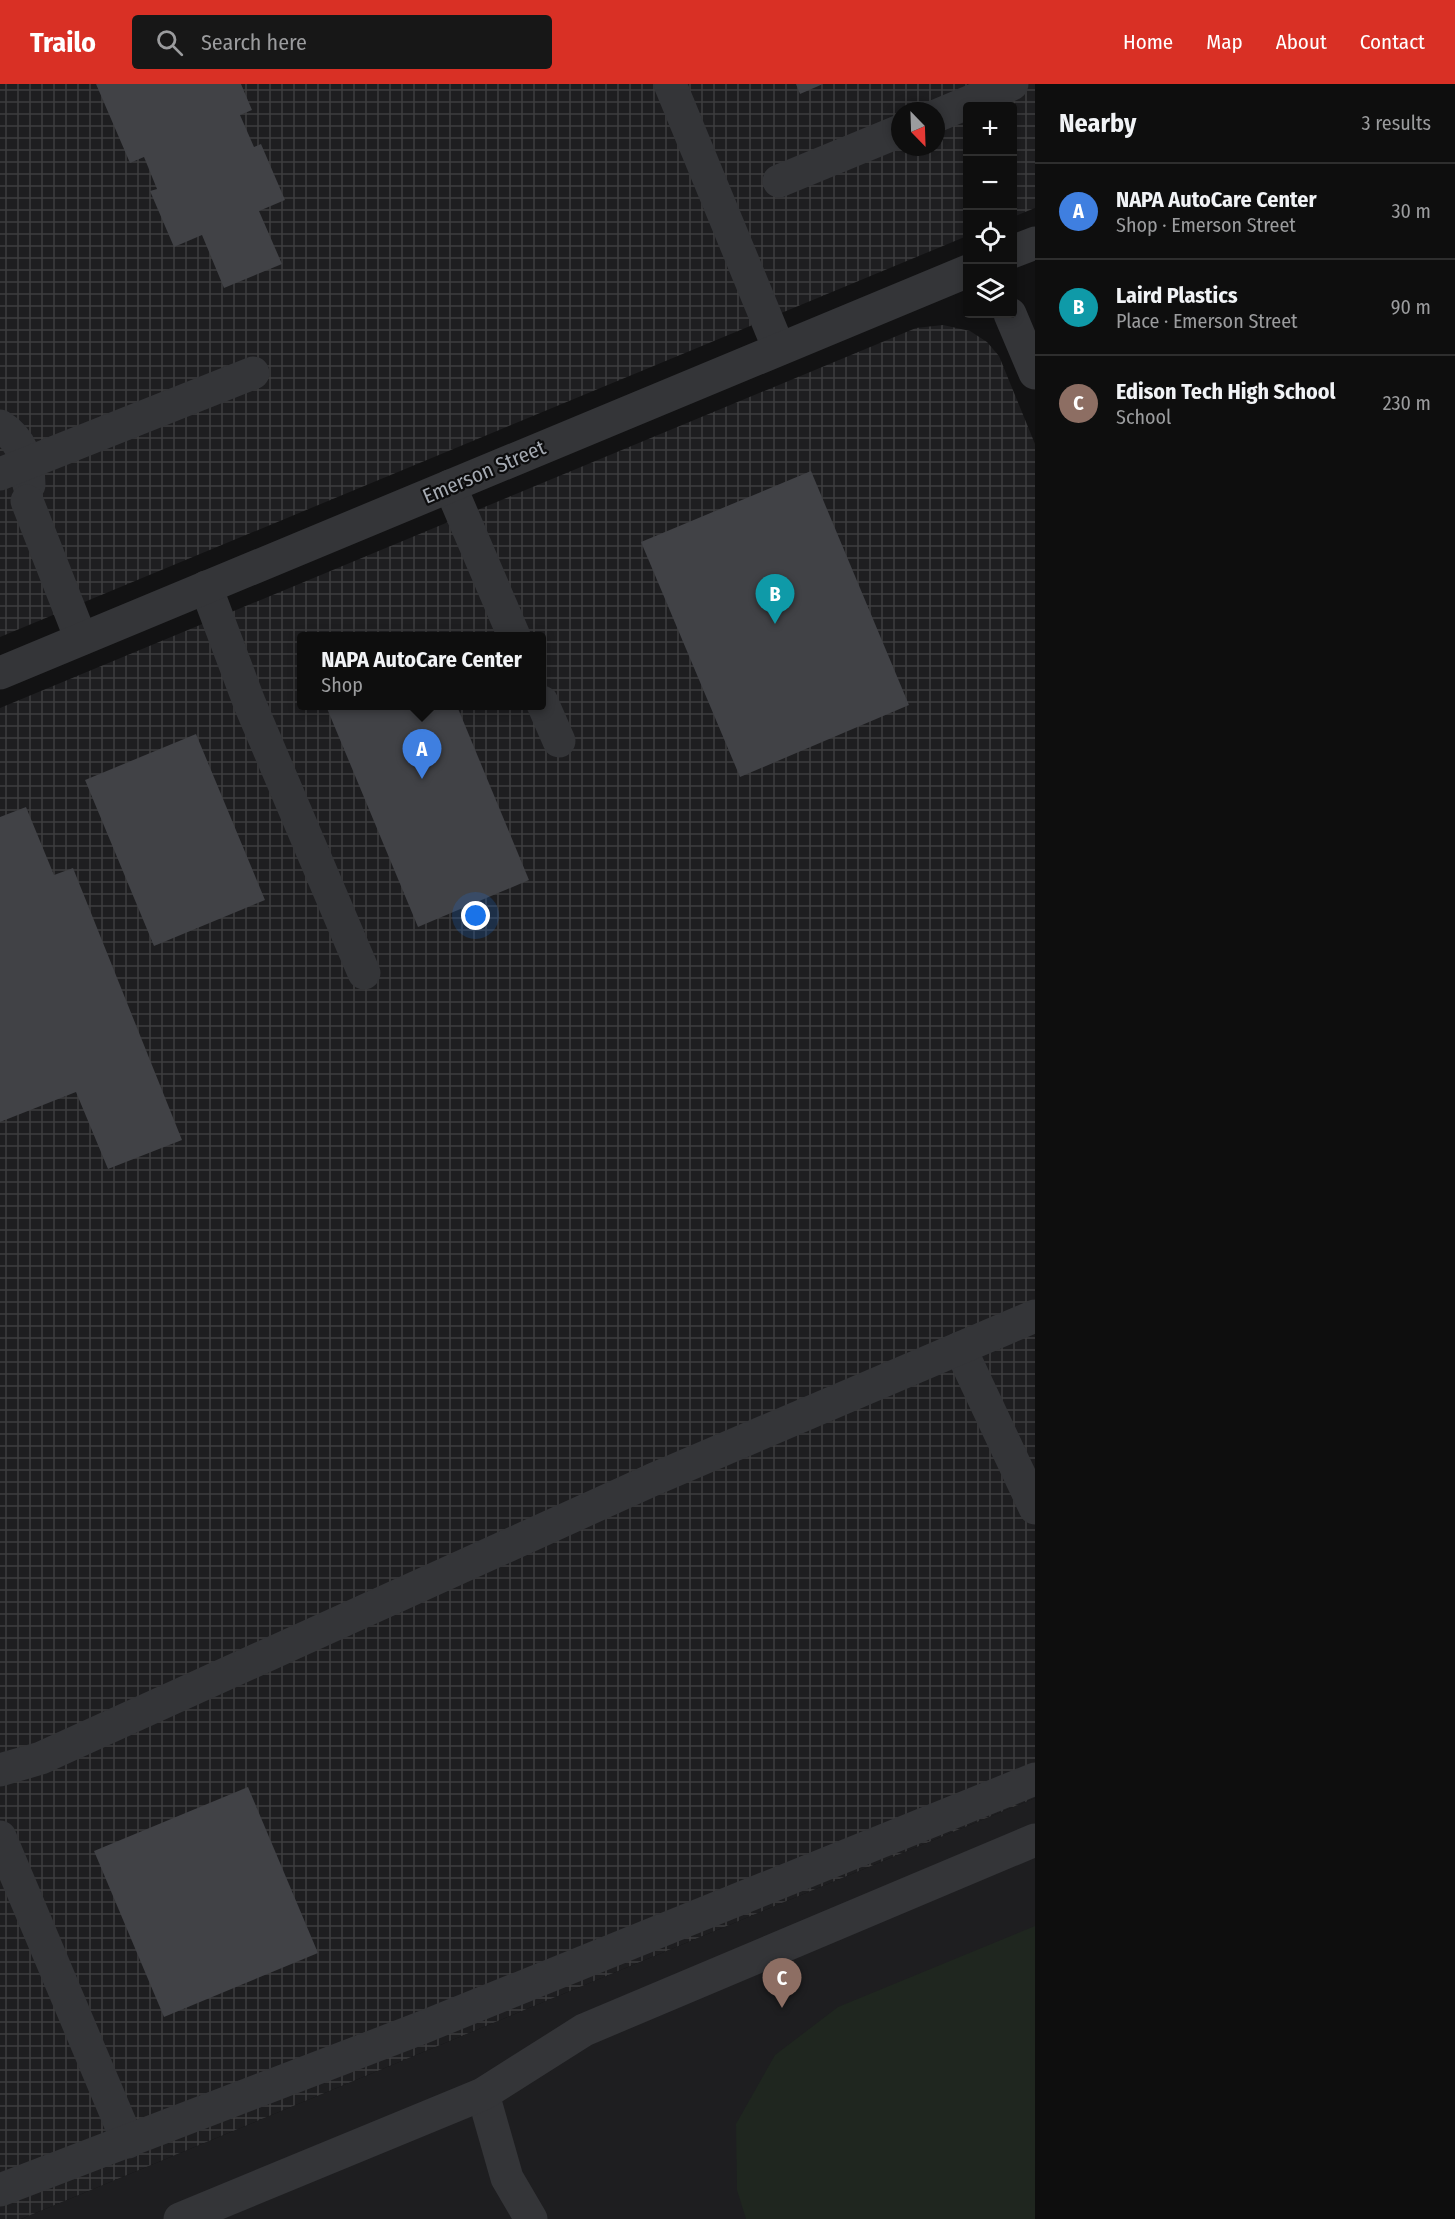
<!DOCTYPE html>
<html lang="en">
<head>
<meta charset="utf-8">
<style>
  :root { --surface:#0e0e0e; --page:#171717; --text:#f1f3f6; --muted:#9b9c9e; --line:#2e2e2e; --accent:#d93025 }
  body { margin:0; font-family:"Fira Sans Condensed",sans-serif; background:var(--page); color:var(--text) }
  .controls { position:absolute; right:18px; top:18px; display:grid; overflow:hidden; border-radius:6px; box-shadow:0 3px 9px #0003 }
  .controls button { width:54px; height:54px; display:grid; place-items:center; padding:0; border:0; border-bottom:2px solid var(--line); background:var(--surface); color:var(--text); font:30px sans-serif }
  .compass { position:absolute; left:891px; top:18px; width:54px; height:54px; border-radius:50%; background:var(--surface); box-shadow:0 3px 9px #0003; rotate:157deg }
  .you { position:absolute; left:476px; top:832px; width:21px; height:21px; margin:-15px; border:4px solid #fff; border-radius:50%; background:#1a73e8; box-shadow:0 0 0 9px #1a73e833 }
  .badge { display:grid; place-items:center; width:39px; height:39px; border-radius:50%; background:var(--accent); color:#fff; font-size:20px; font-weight:700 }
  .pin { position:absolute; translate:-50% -50px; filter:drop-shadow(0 2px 3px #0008) }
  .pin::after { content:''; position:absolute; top:32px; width:21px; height:18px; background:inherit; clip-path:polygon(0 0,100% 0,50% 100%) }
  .popup { position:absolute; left:297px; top:548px; width:249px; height:78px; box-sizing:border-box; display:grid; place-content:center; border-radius:6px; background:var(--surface); filter:drop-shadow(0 2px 4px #0005); font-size:20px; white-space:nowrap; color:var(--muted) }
  .popup b { font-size:22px; color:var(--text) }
  .popup::after { content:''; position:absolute; left:50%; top:100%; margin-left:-12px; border:12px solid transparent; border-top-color:var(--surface) }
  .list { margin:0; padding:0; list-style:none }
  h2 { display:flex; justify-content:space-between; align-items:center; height:78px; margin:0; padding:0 24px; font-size:26px }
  h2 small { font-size:20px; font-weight:400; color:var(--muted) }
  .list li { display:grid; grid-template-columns:39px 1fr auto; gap:18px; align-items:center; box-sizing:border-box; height:96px; padding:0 24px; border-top:2px solid var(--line) }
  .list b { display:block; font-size:22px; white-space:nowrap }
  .list p { margin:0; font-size:20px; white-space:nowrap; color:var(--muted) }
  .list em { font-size:20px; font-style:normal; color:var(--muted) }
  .icon { flex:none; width:33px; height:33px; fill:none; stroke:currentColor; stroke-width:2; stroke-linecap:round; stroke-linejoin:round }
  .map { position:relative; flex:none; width:1035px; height:2135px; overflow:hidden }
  header { display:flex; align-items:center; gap:36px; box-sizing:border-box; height:84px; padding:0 30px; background:var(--accent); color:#fff }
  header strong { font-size:28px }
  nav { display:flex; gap:33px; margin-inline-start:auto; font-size:21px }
  .search { width:420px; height:54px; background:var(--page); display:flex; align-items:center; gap:15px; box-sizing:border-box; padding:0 21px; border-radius:6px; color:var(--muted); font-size:22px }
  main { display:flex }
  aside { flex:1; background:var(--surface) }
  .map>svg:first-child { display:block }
</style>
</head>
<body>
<header>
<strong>Trailo</strong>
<div class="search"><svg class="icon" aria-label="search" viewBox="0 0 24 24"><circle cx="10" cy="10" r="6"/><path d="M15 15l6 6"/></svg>Search here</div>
<nav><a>Home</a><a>Map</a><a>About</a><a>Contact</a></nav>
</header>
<main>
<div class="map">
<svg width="1035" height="2135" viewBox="0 0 1035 2135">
  <defs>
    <pattern id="industrial-grid" width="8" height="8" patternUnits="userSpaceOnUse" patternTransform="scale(1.5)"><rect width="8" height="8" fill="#1e1e20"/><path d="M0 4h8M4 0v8" fill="none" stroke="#3c3c3e"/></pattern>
  </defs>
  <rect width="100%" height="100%" fill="#121213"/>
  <!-- built -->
  <polygon fill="#1e1e20" points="1035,1714 1035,2135 21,2135"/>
  <!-- industrial -->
  <g fill="url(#industrial-grid)" fill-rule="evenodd">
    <path d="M0,0H1035V124L1013,133L1012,22H968L967,152L0,553ZM900,27H936V63H900Z"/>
    <path d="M943,241L970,247L987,258L999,272L1035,360V1714L21,2135H0V624L916,244ZM302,552H542V622H302Z"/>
  </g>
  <!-- green -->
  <polygon fill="#1f261f" points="1035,1842 1035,2135 746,2135 737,2106 736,2040 775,1971 838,1923"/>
  <!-- building -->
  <g fill="#414246">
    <polygon points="96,0 241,0 252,26 240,31 254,63 261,60 285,116 259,127 282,180 224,204 202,151 174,163 150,107 157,105 144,73 130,79"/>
    <polygon points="796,0 823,0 800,10"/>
    <polygon points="811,387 909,621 740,693 641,458"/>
    <polygon points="326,622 457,622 529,796 418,843"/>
    <polygon points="196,650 265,816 154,862 85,696"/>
    <polygon points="26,723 54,791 73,784 182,1056 108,1085 76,1008 0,1038 0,733"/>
    <polygon points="248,1703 318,1869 164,1933 94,1767"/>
  </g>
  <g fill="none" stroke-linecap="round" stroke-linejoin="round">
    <!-- minor -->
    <g stroke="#343538" stroke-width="33">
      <polyline points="670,0 779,265"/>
      <polyline points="936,32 1012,0"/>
      <polyline points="779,97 900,47"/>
      <polyline points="1012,168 1035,159"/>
      <polyline points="1010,230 1035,289"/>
      <path d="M0,342C21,355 29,377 29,401"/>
      <polyline points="0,390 253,289"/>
      <polyline points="450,402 514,552"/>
      <polyline points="27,417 81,555"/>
      <polyline points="206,503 249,618 364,889"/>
      <polyline points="0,589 968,187"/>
      <polyline points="542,618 559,657"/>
      <polyline points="960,1264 1035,1424"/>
      <polyline points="0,1686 41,1674 652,1396 1035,1232"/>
      <polyline points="0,1753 128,2058"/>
      <polyline points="483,2010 507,2094 531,2135"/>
      <polyline points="0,2106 421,1944 1035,1695"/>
      <polyline points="180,2135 483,2010 584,1946 1035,1756"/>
    </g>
  </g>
  <g text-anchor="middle" stroke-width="4.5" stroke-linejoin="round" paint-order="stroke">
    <!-- street labels -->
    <g font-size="21" fill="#a5aab2" stroke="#0d0d0e">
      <text transform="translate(484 388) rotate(-23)" y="7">Emerson Street</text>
    </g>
  </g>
</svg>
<div class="controls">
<button>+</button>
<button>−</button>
<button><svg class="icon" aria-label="locate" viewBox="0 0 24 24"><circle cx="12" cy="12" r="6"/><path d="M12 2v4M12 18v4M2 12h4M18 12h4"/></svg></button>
<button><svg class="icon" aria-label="layers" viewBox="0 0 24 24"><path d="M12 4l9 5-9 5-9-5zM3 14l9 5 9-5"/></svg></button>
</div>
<svg class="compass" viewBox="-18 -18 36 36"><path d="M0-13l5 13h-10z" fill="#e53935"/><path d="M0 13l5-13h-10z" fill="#9b9c9e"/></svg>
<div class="you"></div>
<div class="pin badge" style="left:422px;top:695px;background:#3f7fe0">A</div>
<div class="popup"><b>NAPA AutoCare Center</b>Shop</div>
<div class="pin badge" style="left:775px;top:540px;background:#0f9aa8">B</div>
<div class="pin badge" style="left:782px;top:1924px;background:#8d6e63">C</div>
</div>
<aside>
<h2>Nearby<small>3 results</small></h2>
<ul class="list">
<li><span class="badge" style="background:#3f7fe0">A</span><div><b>NAPA AutoCare Center</b><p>Shop · Emerson Street</p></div><em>30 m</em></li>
<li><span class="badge" style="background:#0f9aa8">B</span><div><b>Laird Plastics</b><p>Place · Emerson Street</p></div><em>90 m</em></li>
<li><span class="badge" style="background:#8d6e63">C</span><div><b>Edison Tech High School</b><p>School</p></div><em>230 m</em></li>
</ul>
</aside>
</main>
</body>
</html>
